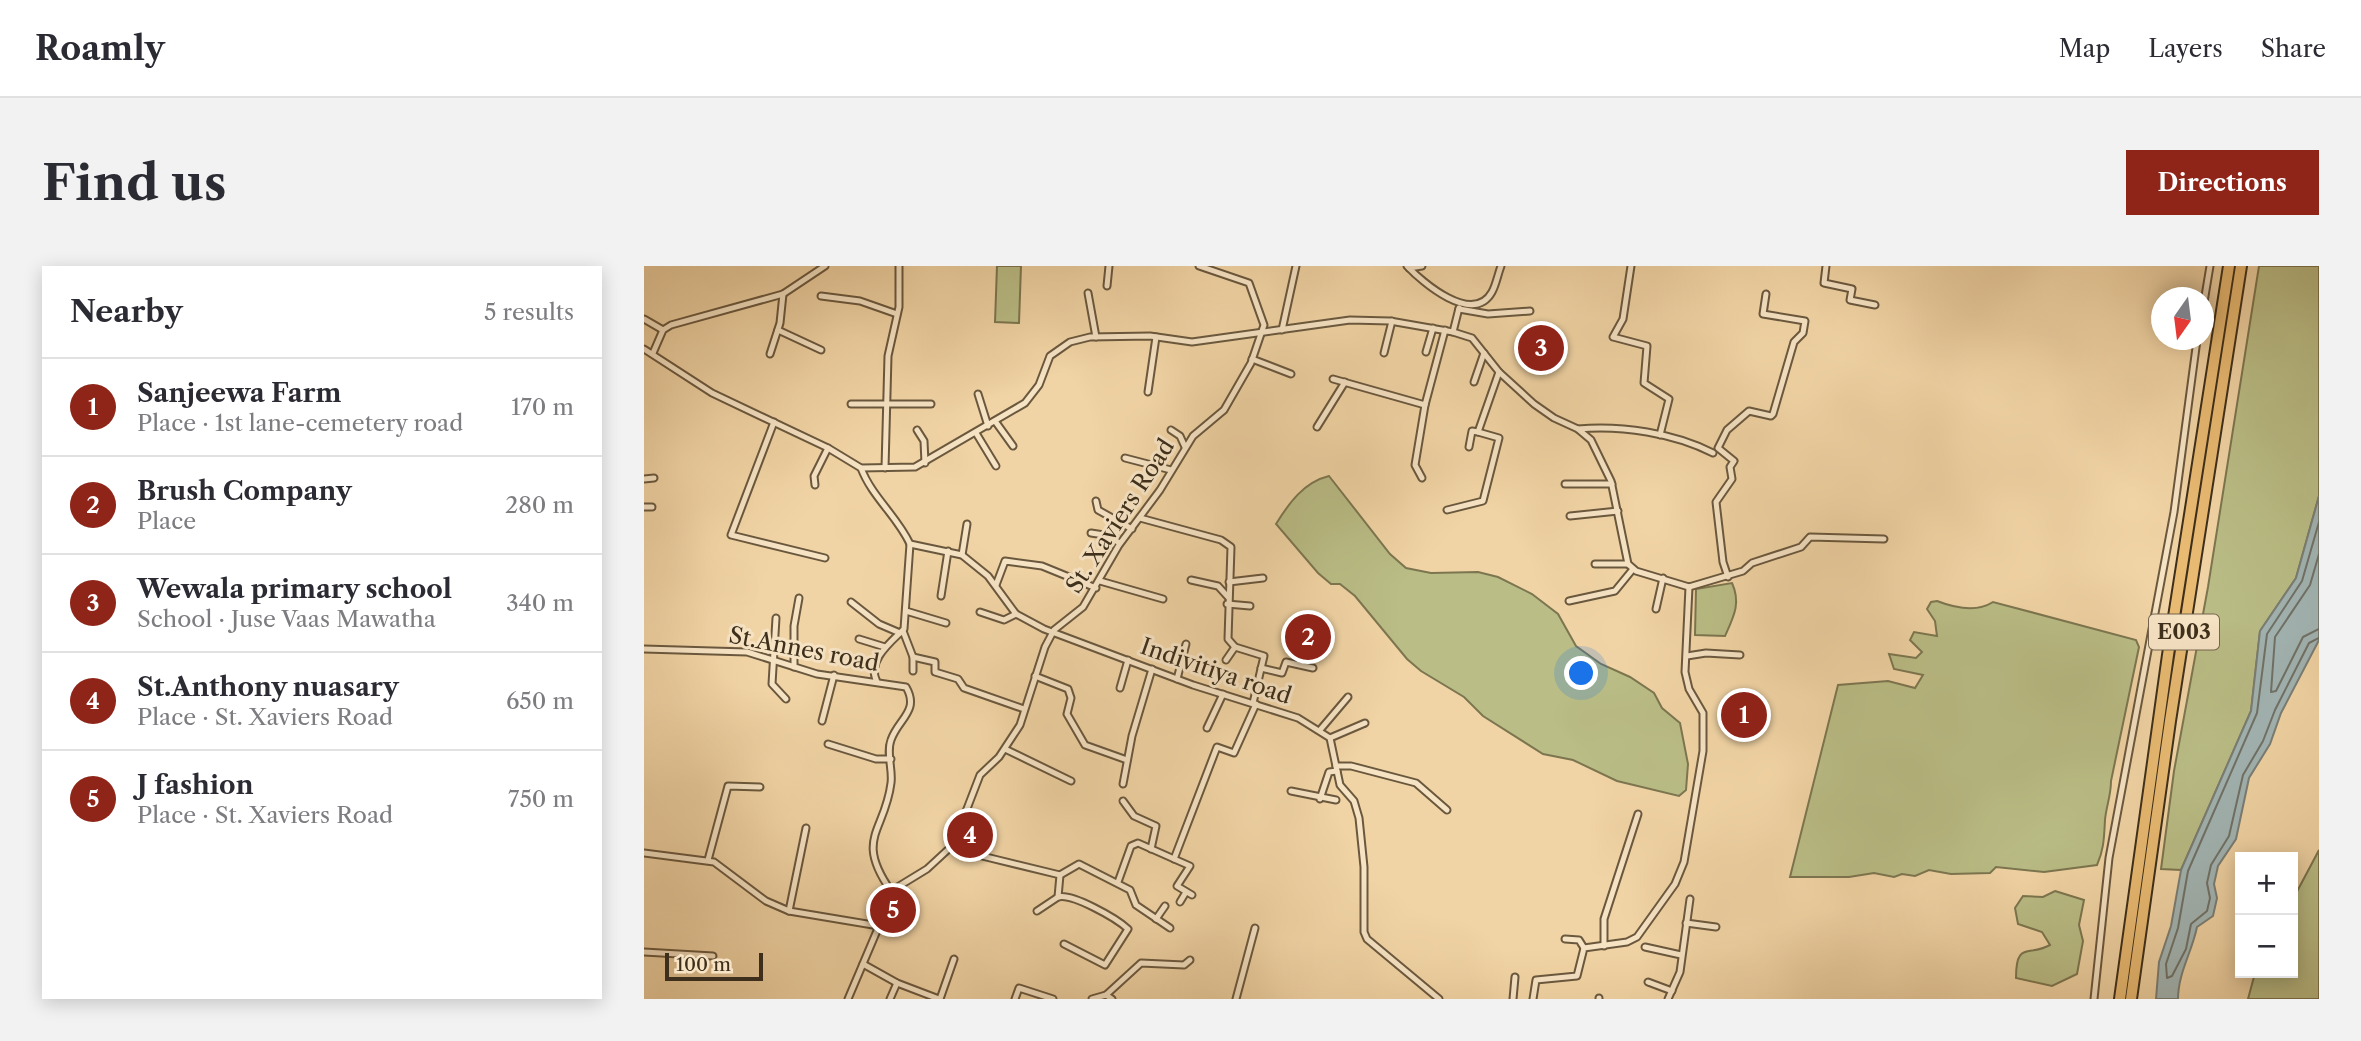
<!DOCTYPE html>
<html lang="en">
<head>
<meta charset="utf-8">
<style>
  :root { --surface:#fff; --page:#f2f2f3; --text:#2b2b33; --muted:#7c7c81; --line:#e1e1e2; --accent:#8f2418 }
  body { margin:0; font-family:"Libre Caslon Text",serif; background:var(--page); color:var(--text) }
  .controls { position:absolute; right:21px; bottom:21px; display:grid; overflow:hidden; border-radius:0px; box-shadow:0 4px 18px #0003 }
  .controls button { width:63px; height:63px; display:grid; place-items:center; padding:0; border:0; border-bottom:2px solid var(--line); background:var(--surface); color:var(--text); font:35px sans-serif }
  .compass { position:absolute; left:1507px; top:21px; width:63px; height:63px; border-radius:50%; background:var(--surface); box-shadow:0 4px 18px #0003; rotate:194deg }
  .scale { position:absolute; left:21px; bottom:18px; width:98px; box-sizing:border-box; padding-left:7px; border:4px solid #3d2f1b; border-top:0; font-size:19px; line-height:24px; white-space:nowrap; color:#3d2f1b; -webkit-text-stroke:5px #f6e3c4; paint-order:stroke }
  .you { position:absolute; left:938px; top:408px; width:24px; height:24px; margin:-18px; border:5px solid #fff; border-radius:50%; background:#1a73e8; box-shadow:0 0 0 10px #1a73e833 }
  .badge { display:grid; place-items:center; width:46px; height:46px; border-radius:50%; background:var(--accent); color:#fff; font-size:23px; font-weight:700 }
  .pin { position:absolute; translate:-50% -50%; border:4px solid #fff; box-shadow:0 2px 7px #0006 }
  .list { margin:0; padding:0; list-style:none }
  h2 { display:flex; justify-content:space-between; align-items:center; height:91px; margin:0; padding:0 28px; font-size:30px }
  h2 small { font-size:23px; font-weight:400; color:var(--muted) }
  .list li { display:grid; grid-template-columns:46px 1fr auto; gap:21px; align-items:center; box-sizing:border-box; height:98px; padding:0 28px; border-top:2px solid var(--line) }
  .list b { display:block; font-size:26px; white-space:nowrap }
  .list p { margin:0; font-size:23px; white-space:nowrap; color:var(--muted) }
  .list em { font-size:23px; font-style:normal; color:var(--muted) }
  .map { position:relative; flex:none; width:1675px; height:733px; overflow:hidden; border-radius:0px }
  header { display:flex; align-items:center; gap:42px; box-sizing:border-box; height:98px; padding:0 35px; background:var(--surface); border-bottom:2px solid var(--line) }
  header strong { font-size:33px }
  nav { display:flex; gap:38px; margin-inline-start:auto; font-size:24px }
  .intro { display:flex; align-items:center; justify-content:space-between; box-sizing:border-box; height:168px; padding:0 42px }
  h1 { margin:0; font-size:49px }
  .button { padding:18px 32px; border-radius:0px; background:var(--accent); color:#fff; font-size:24px; font-weight:700 }
  main { display:flex; gap:42px; padding:0 42px }
  aside { flex:1; background:var(--surface); border-radius:0px; box-shadow:0 4px 18px #0003 }
  .map>svg:first-child { display:block }
</style>
</head>
<body>
<header>
<strong>Roamly</strong>
<nav><a>Map</a><a>Layers</a><a>Share</a></nav>
</header>
<div class="intro"><h1>Find us</h1><a class="button">Directions</a></div>
<main>
<aside>
<h2>Nearby<small>5 results</small></h2>
<ul class="list">
<li><span class="badge">1</span><div><b>Sanjeewa Farm</b><p>Place · 1st lane-cemetery road</p></div><em>170 m</em></li>
<li><span class="badge">2</span><div><b>Brush Company</b><p>Place</p></div><em>280 m</em></li>
<li><span class="badge">3</span><div><b>Wewala primary school</b><p>School · Juse Vaas Mawatha</p></div><em>340 m</em></li>
<li><span class="badge">4</span><div><b>St.Anthony nuasary</b><p>Place · St. Xaviers Road</p></div><em>650 m</em></li>
<li><span class="badge">5</span><div><b>J fashion</b><p>Place · St. Xaviers Road</p></div><em>750 m</em></li>
</ul>
</aside>
<div class="map">
<svg width="1675" height="733" viewBox="0 0 1675 733">
  <rect width="100%" height="100%" fill="#f1d4a5"/>
  <filter id="stains"><feTurbulence type="fractalNoise" baseFrequency=".00286" numOctaves="4"/><feColorMatrix values="0 0 0 0 .2 0 0 0 0 .09 0 0 0 0 .02 0 0 0 .5 -.17"/></filter>
  <radialGradient id="worn" r=".72"><stop offset=".6" stop-color="#630" stop-opacity="0"/><stop offset="1" stop-color="#630" stop-opacity=".3"/></radialGradient>
  <!-- green -->
  <g fill="#babd86" stroke="#7c7650" stroke-width="2">
    <polygon points="353,0 377,0 375,57 351,56"/>
    <polygon points="1615,0 1675,0 1675,230 1652,312 1616,365 1607,445 1537,604 1517,603 1530,505 1564,321"/>
    <path d="M685,210L746,288L762,302L787,307L834,306L854,311L888,328L914,348L932,380L957,398L986,411L1010,427L1018,442L1036,457L1044,498L1042,524L1035,530L973,515L929,494L899,488L839,450L820,431L777,405L763,393L711,330L696,318H687L674,307L632,258C645,237 660,216 685,210Z"/>
    <path d="M1088,317C1097,337 1090,350 1081,370L1051,369L1052,323Z"/>
    <path d="M1293,335C1311,342 1332,347 1349,336L1492,374L1495,381L1467,515C1467,530 1462,541 1461,554C1460,572 1460,583 1453,599L1400,606L1352,601L1346,607L1307,608L1285,604L1271,610L1258,608L1250,611L1230,607L1205,611H1146L1194,419L1244,415L1271,422L1279,409L1250,403L1245,388L1272,392L1278,386L1266,374L1270,366L1293,370L1291,355L1283,343L1287,336Z"/>
    <polygon points="1675,584 1675,733 1604,733 1611,707 1649,707 1649,633"/>
    <path d="M1411,625L1440,634L1435,659L1439,675L1433,708L1408,720L1372,712C1372,675 1384,691 1406,679L1398,666L1374,658L1371,642L1379,630L1399,631Z"/>
  </g>
  <!-- water -->
  <path fill="#a2b5b4" stroke="#7a7f77" stroke-width="2" d="M1675,230V374L1637,447L1626,478L1605,512L1592,573L1574,600L1570,618L1573,632L1569,650L1553,661C1548,686 1534,707 1534,733H1512L1515,696L1527,660L1537,604L1607,445L1616,365L1652,312Z"/>
  <g fill="none" stroke-linecap="round" stroke-linejoin="round">
    <!-- shore -->
    <g stroke="#707268" stroke-width="2">
      <polyline points="1675,256 1658,315 1623,368 1613,447 1544,605 1534,662 1522,698 1523,712 1528,710 1542,683 1547,658 1563,645 1566,632 1563,617 1567,599 1585,570 1599,509 1619,475 1631,444 1665,377 1675,372"/>
      <polyline points="1675,288 1666,319 1631,371 1627,426 1632,425 1659,371 1675,363"/>
    </g>
    <defs>
      <g id="minor">
        <path d="M763,0C778,16 829,60 848,26C852,19 854,8 857,0"/>
        <polyline points="987,0 979,53 969,71 1003,80 1000,117 1025,133 1016,169"/>
        <polyline points="1182,0 1180,17 1208,23 1206,34 1231,39"/>
        <polyline points="765,2 778,0"/>
        <polyline points="463,20 465,0"/>
        <polyline points="444,27 452,71"/>
        <polyline points="177,30 216,35 253,48"/>
        <polyline points="1560,36 1566,0"/>
        <polyline points="815,43 844,48 886,45"/>
        <polyline points="0,53 19,64"/>
        <polyline points="134,64 177,84"/>
        <polyline points="638,64 652,0"/>
        <polyline points="809,66 815,42"/>
        <polyline points="0,83 68,127 184,182 217,202 271,201 381,137 395,119 406,90 426,76 446,71 506,70 548,76 706,54 746,55 809,66 828,72 855,106 890,138 910,152 934,163 947,174 967,215 984,298 992,305 1045,321"/>
        <polyline points="782,86 789,62"/>
        <polyline points="9,87 19,64 27,59 139,28 181,0"/>
        <polyline points="740,87 748,55"/>
        <polyline points="126,88 136,57 139,28"/>
        <polyline points="608,93 647,108"/>
        <polyline points="689,113 781,139 801,64"/>
        <polyline points="830,116 840,87"/>
        <polyline points="504,126 512,71"/>
        <polyline points="334,128 344,160"/>
        <polyline points="207,138 287,138"/>
        <polyline points="351,155 369,180"/>
        <polyline points="130,156 87,269 181,292"/>
        <polyline points="673,161 701,116"/>
        <path d="M934,163C977,159 1030,167 1069,187"/>
        <polyline points="273,164 280,175 281,197"/>
        <polyline points="527,164 536,170 541,181"/>
        <polyline points="332,167 352,200"/>
        <polyline points="825,181 828,165 834,166 855,106"/>
        <polyline points="481,192 527,204"/>
        <path d="M217,202C228,231 253,250 266,278L318,289L344,310L372,348L400,363L549,419L654,452L686,472L696,519L710,535L715,552L720,601V666L723,673L795,733"/>
        <polyline points="241,202 244,90 255,41 255,0"/>
        <polyline points="778,212 771,199 781,139"/>
        <polyline points="0,213 10,212"/>
        <polyline points="921,218 968,218"/>
        <polyline points="171,219 170,210 184,182"/>
        <polyline points="452,235 454,244 488,263"/>
        <polyline points="0,241 8,241"/>
        <polyline points="803,244 839,235 855,172 834,166"/>
        <polyline points="926,250 974,245"/>
        <polyline points="496,252 577,274 587,281 584,373 591,381 620,390 609,437"/>
        <polyline points="447,267 460,269 476,277"/>
        <polyline points="318,289 323,258"/>
        <polyline points="951,298 984,298"/>
        <polyline points="1084,311 1079,296 1072,236 1088,213 1086,201 1090,195 1074,182 1083,164 1105,145 1127,150 1129,148 1150,76 1159,67 1161,55 1119,48 1122,28"/>
        <polyline points="547,314 574,320 584,331"/>
        <polyline points="456,315 519,333"/>
        <polyline points="585,316 619,312"/>
        <polyline points="352,319 361,295 398,300 452,322"/>
        <polyline points="1045,321 1099,305 1108,297 1157,281 1166,271 1240,273"/>
        <polyline points="297,330 304,285"/>
        <polyline points="925,335 971,325 989,303"/>
        <polyline points="207,336 235,358 256,367"/>
        <polyline points="583,338 606,340"/>
        <polyline points="1012,343 1019,312"/>
        <polyline points="262,345 302,357"/>
        <polyline points="336,346 360,354 372,348"/>
        <polyline points="132,352 128,418 142,433"/>
        <polyline points="259,365 269,391 269,405"/>
        <polyline points="215,373 241,381"/>
        <path d="M0,383L103,386L173,408L262,421C276,445 254,453 247,474C242,487 249,504 247,517C241,566 210,572 247,625"/>
        <polyline points="1043,390 1062,387 1096,389"/>
        <polyline points="269,391 291,396 291,406 314,413 320,422 380,443"/>
        <polyline points="582,394 591,381"/>
        <polyline points="150,401 150,360 155,332"/>
        <polyline points="617,402 638,407 642,396 669,402"/>
        <polyline points="391,410 424,423 427,432 423,448 441,479 483,494"/>
        <polyline points="533,413 542,378"/>
        <path d="M233,416C222,395 247,376 260,363L266,278"/>
        <polyline points="476,422 484,394"/>
        <polyline points="178,455 190,409"/>
        <polyline points="563,462 579,428"/>
        <polyline points="676,464 704,431"/>
        <polyline points="686,472 721,457"/>
        <polyline points="184,478 232,493 247,493"/>
        <polyline points="361,483 427,515"/>
        <polyline points="692,500 707,500 772,517 803,544"/>
        <polyline points="479,518 488,470 508,403"/>
        <polyline points="647,525 692,534"/>
        <polyline points="676,533 685,506 693,505"/>
        <polyline points="479,535 490,550 512,560 507,583"/>
        <path d="M309,579L338,590L416,609L414,631C428,627 472,652 484,663L461,699L420,678"/>
        <polyline points="0,587 70,596 122,635 145,645 235,660"/>
        <polyline points="530,593 573,481 590,487 612,438"/>
        <polyline points="64,594 84,520 116,521"/>
        <polyline points="416,609 435,598 486,624 492,639 526,662"/>
        <polyline points="474,616 487,580 494,577 546,600 533,620 548,629"/>
        <polyline points="536,636 542,626"/>
        <polyline points="145,645 162,562"/>
        <polyline points="393,645 414,631"/>
        <polyline points="512,653 521,640"/>
        <polyline points="1042,657 1072,661"/>
        <polyline points="921,673 935,674 940,682"/>
        <polyline points="960,680 960,653 994,548"/>
        <polyline points="1001,681 1037,689"/>
        <polyline points="0,686 69,690"/>
        <polyline points="219,698 253,717 295,733"/>
        <polyline points="1004,716 1028,725"/>
        <polyline points="462,729 497,697 540,699 546,694"/>
        <polyline points="204,733 235,660 247,625 283,603 309,579 336,509 355,491 376,459 401,381 410,364 439,341 475,279 516,224 549,170 580,144 607,97 620,59 605,17 555,0"/>
        <polyline points="246,733 253,717"/>
        <polyline points="296,733 310,693"/>
        <polyline points="371,733 375,722 409,733"/>
        <polyline points="448,733 462,729 468,733"/>
        <polyline points="592,733 611,662"/>
        <polyline points="869,733 871,711"/>
        <polyline points="889,733 892,714 933,710 940,682 983,676 993,671 1031,618 1040,596 1059,485 1059,447 1045,423 1041,406 1045,321"/>
        <polyline points="955,733 955,732"/>
        <polyline points="1024,733 1036,706 1046,633"/>
        <polyline points="1450,733 1465,592 1530,246 1553,74"/>
      </g>
      <g id="motorway">
        <polyline points="1476,733 1524,389 1585,0"/>
        <polyline points="1487,733 1526,455 1597,0"/>
      </g>
    </defs>
    <!-- minor casing -->
    <use href="#minor" stroke="#6a583e" stroke-width="9"/>
    <!-- motorway casing -->
    <use href="#motorway" stroke="#3d2f1b" stroke-width="14"/>
    <!-- minor -->
    <use href="#minor" stroke="#f6e3c4" stroke-width="5"/>
    <!-- motorway -->
    <use href="#motorway" stroke="#e8ba72" stroke-width="10"/>
  </g>
  <g text-anchor="middle" stroke-width="6" stroke-linejoin="round" paint-order="stroke">
    <!-- shield labels -->
    <rect fill="#f6e3c4" stroke="#74654e" stroke-width="2" x="1505" y="348.5" width="70" height="35" rx="5"/>
    <g font-size="21" font-weight="bold" fill="#3d2f1b">
      <text x="1540" y="373">E003</text>
    </g>
    <!-- street labels -->
    <g font-size="23" fill="#3d2f1b" stroke="#f6e3c4">
      <text transform="translate(476 250) rotate(-57)" y="8">St. Xaviers Road</text>
      <text transform="translate(160 383) rotate(11)" y="8">St.Annes road</text>
      <text transform="translate(572 405) rotate(19)" y="8">Indivitiya road</text>
    </g>
  </g>
  <rect width="100%" height="100%" filter="url(#stains)"/>
  <rect width="100%" height="100%" fill="url(#worn)"/>
</svg>
<div class="controls">
<button>+</button>
<button>−</button>
</div>
<svg class="compass" viewBox="-18 -18 36 36"><path d="M0-13l5 13h-10z" fill="#e53935"/><path d="M0 13l5-13h-10z" fill="#7c7c81"/></svg>
<div class="scale">100 m</div>
<div class="you"></div>
<div class="pin badge" style="left:1100px;top:449px">1</div>
<div class="pin badge" style="left:664px;top:371px">2</div>
<div class="pin badge" style="left:897px;top:82px">3</div>
<div class="pin badge" style="left:326px;top:569px">4</div>
<div class="pin badge" style="left:249px;top:644px">5</div>
</div>
</main>
</body>
</html>
